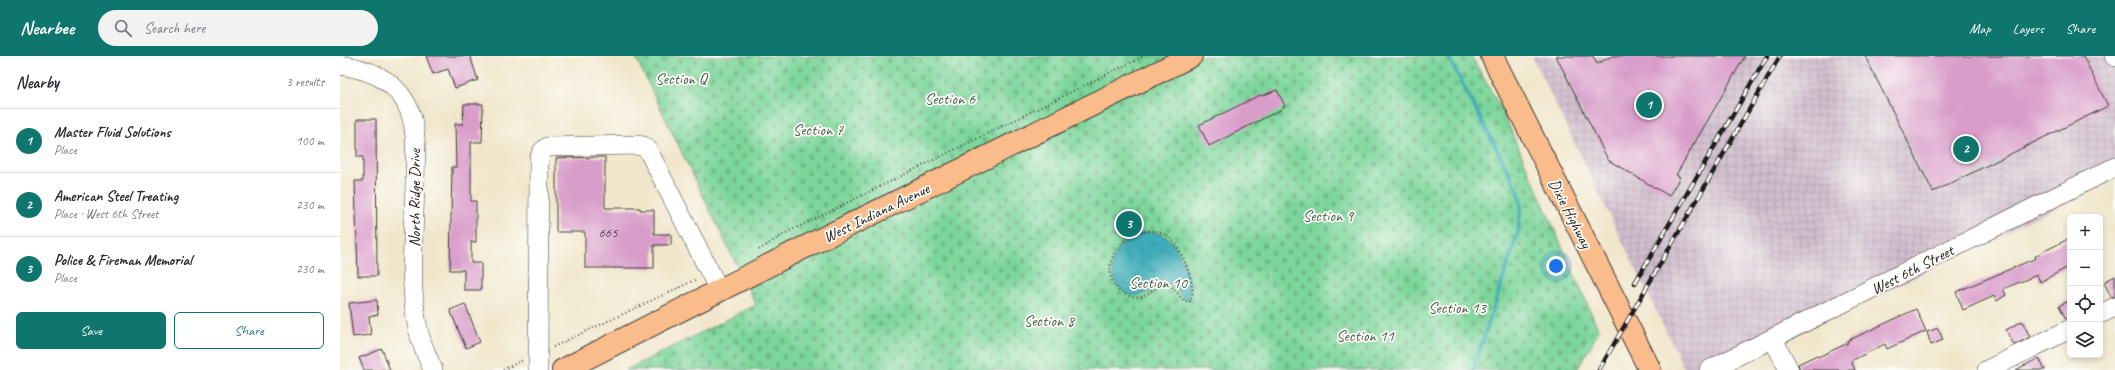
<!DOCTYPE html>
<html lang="en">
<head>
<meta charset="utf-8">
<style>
  :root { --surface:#fff; --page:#f2f2f3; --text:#2b2b33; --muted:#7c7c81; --line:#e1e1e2; --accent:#0f766e }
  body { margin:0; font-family:Caveat,sans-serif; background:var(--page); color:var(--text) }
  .controls { position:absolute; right:12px; bottom:12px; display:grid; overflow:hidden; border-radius:6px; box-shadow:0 2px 6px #0003 }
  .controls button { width:36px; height:36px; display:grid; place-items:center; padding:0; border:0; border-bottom:1px solid var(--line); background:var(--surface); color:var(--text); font:20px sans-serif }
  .you { position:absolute; left:1216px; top:210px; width:14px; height:14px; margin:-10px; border:3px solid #fff; border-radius:50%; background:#1a73e8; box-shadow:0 0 0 6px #1a73e833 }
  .badge { display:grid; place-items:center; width:26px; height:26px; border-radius:50%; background:var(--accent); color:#fff; font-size:13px; font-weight:700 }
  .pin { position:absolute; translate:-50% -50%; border:2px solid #fff; box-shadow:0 1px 4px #0006 }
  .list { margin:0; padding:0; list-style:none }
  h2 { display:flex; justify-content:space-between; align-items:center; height:52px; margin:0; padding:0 16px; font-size:17px }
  h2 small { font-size:13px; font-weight:400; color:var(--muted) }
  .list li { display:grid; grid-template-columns:26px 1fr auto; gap:12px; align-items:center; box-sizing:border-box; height:64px; padding:0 16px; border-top:1px solid var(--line) }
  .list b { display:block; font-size:15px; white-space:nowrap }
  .list p { margin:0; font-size:13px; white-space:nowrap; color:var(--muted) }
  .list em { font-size:13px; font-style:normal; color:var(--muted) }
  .actions { display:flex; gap:8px; padding:12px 16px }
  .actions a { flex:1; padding:9px 0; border:1px solid var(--accent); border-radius:6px; text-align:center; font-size:14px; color:var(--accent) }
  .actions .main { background:var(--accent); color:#fff }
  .icon { flex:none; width:22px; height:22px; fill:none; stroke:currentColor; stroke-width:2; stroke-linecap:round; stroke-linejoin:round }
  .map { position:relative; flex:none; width:1775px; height:314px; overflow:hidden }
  header { display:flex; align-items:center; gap:24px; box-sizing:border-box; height:56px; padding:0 20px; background:var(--accent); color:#fff }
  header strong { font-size:19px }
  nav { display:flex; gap:22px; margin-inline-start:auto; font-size:14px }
  .search { width:280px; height:36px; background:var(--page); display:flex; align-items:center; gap:10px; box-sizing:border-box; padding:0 14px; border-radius:22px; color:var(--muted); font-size:15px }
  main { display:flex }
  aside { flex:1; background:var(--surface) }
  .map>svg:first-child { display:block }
</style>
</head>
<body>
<header>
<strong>Nearbee</strong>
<div class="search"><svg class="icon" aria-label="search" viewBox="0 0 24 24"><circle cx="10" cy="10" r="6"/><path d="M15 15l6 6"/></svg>Search here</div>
<nav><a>Map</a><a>Layers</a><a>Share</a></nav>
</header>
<main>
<aside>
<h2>Nearby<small>3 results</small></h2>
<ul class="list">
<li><span class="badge">1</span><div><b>Master Fluid Solutions</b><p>Place</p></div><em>100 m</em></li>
<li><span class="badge">2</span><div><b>American Steel Treating</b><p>Place · West 6th Street</p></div><em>230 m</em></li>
<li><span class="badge">3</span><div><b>Police &amp; Fireman Memorial</b><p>Place</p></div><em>230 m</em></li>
</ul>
<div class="actions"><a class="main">Save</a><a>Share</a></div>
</aside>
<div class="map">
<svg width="1775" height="314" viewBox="0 0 1775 314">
  <defs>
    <pattern id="industrial-grid" width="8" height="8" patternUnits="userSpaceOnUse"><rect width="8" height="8" fill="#d0bdcd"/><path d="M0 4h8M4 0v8" fill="none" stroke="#b2a2af"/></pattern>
    <pattern id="cemetery-stones" width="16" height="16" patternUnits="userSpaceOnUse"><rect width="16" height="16" fill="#7cd59a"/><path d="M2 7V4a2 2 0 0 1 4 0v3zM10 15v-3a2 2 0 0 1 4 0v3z" fill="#6bb684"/></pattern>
    <pattern id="water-ripples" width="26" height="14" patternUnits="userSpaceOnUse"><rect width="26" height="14" fill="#3cacb8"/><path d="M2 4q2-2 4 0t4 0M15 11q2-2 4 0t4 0" fill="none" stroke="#328b95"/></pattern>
  </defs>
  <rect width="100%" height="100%" fill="#fdfcf7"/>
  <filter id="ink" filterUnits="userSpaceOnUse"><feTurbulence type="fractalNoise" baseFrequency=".025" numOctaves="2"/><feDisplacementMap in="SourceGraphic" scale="8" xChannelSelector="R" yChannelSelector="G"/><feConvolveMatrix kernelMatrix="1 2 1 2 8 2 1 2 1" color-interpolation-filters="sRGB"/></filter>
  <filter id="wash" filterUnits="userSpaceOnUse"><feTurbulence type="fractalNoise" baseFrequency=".012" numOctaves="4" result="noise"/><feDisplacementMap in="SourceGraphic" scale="16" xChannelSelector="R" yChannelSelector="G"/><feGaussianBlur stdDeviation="0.9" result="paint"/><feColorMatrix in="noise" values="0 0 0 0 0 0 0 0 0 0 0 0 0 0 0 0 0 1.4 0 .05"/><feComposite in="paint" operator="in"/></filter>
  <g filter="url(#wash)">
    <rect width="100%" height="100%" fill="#f0e6cb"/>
    <!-- industrial -->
    <polygon fill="url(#industrial-grid)" points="1192,0 1775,0 1775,122 1386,314 1345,314"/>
    <!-- cemetery -->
    <polygon fill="url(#cemetery-stones)" stroke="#4c785b" points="295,0 1131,0 1161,52 1259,275 1237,314 286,314 416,249"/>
    <!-- water -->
    <path fill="url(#water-ripples)" stroke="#2c646a" d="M809,176C816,177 823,179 829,183C839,192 856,232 849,244L845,243C840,239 837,229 831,227C818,221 804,250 783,235C779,232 776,227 775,223C765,199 786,179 809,176Z"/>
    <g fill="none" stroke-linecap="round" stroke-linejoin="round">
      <!-- stream -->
      <polyline stroke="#3cacb8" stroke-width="3.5" points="1108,0 1178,134 1181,149 1178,177 1133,314"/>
    </g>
    <g id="blocks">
      <!-- building -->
      <g fill="#d99dca">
        <polygon points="86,0 130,0 138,24 115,32 108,13 93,18"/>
        <polygon points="1216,0 1253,0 1257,8 1272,0 1405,0 1336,119 1340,121 1329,140 1268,104"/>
        <polygon points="1525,0 1743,0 1768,50 1593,136"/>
        <polygon points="937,34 945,50 941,52 942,53 869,90 859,69 920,39 921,40"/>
        <polygon points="124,48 143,48 142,86 131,86 131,145 136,145 136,186 131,186 131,207 141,207 141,234 124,234 124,214 110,214 112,111 116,111 115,68 123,68"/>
        <polygon points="17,63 36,63 37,220 18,220 15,125 23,125 23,101 17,101"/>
        <polygon points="265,101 265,152 300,152 300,154 314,154 314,178 331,178 331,189 314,189 314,212 245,212 245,176 216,176 216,102"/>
        <polygon points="1730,182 1730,210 1700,226 1697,219 1663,233 1666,239 1657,245 1654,240 1623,254 1616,236 1696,202 1695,200"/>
        <polygon points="1775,220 1775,240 1771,241 1764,226"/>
        <polygon points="37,244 38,259 29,260 31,279 13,281 9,247"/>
        <polygon points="1730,244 1730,262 1726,263 1719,250"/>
        <polygon points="125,248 140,286 126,292 110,254"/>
        <polygon points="1576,253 1586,275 1547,293 1545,288 1511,305 1515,314 1460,314 1458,308 1477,299 1478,301 1508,287 1507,285"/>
        <polygon points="1682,265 1690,281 1674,289 1666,274"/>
        <polygon points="1598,272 1603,284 1591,289 1587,276"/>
        <polygon points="42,293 50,314 24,314 19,302"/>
        <polygon points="1699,302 1705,314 1676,314"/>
      </g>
    </g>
  </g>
  <g filter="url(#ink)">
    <use href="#blocks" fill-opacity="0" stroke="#3c3a36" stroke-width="1"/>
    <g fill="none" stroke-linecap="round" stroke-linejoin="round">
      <defs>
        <g id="minor">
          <polyline points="1774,0 1775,1"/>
          <path d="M0,9C27,13 52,22 66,47C79,71 75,102 75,128C74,172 68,235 79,277C82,290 88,302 93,314"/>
          <polyline points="1760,258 1775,251"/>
          <polyline points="1433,283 1449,314"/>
          <polyline points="198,314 199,103 202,96 207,91 295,89 303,90 308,94 379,234"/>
          <polyline points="1369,314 1775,111"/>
          <polyline points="1647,314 1730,273"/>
        </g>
        <g id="major">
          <polyline points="1152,0 1310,314"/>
          <polyline points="223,314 453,197 851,0"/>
        </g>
      </defs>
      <!-- minor casing -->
      <use href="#minor" stroke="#3c3a36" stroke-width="20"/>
      <!-- major casing -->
      <use href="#major" stroke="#3c3a36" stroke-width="24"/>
      <!-- path -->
      <g stroke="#3c3a36" stroke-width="2" stroke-dasharray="1 3" stroke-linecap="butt">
        <path d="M804,175C814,174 823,176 830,182C841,191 859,234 850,245H844L830,228C816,227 807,244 793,241C757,234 766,183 804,175Z"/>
        <polyline points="419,194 444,178 804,0"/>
        <polyline points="213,291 357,223"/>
        <polyline points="163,314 183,304"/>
      </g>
      <!-- minor -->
      <use href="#minor" stroke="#fff" stroke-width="19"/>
      <!-- major -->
      <use href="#major" stroke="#fabc8b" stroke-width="22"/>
      <defs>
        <g id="rail">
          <polyline points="1295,227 1427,0"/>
          <polyline points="1259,314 1440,0"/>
        </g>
      </defs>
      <!-- rail casing -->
      <use href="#rail" stroke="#1c1c1c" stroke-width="4.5"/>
      <!-- rail -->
      <use href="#rail" stroke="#fdfcf7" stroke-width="3" stroke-dasharray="9" stroke-linecap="butt"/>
    </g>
  </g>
  <g text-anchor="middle" stroke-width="3.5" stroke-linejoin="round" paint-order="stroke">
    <!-- number labels -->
    <g font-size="14" fill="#4b3c48">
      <text x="268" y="181">665</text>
    </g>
    <!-- park labels -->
    <g font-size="16" fill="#3e5d48" stroke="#fdfcf7">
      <text x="341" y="28">Section Q</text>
      <text x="610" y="48">Section 6</text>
      <text x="478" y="79">Section 7</text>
      <text x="988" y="165">Section 9</text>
      <text x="818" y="232">Section 10</text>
      <text x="1117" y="257">Section 13</text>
      <text x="709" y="270">Section 8</text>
      <text x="1025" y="285">Section 11</text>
    </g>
    <!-- street labels -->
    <g font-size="16" fill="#1c1c1c" stroke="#fdfcf7">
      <text transform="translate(74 142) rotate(-90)" y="6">North Ridge Drive</text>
      <text transform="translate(536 156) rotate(-26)" y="6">West Indiana Avenue</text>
      <text transform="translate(1231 157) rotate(63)" y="6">Dixie Highway</text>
      <text transform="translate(1572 213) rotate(-27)" y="6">West 6th Street</text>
    </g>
  </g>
</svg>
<div class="controls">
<button>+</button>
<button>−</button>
<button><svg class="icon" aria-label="locate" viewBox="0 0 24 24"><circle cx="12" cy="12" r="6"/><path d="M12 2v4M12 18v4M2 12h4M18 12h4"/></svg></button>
<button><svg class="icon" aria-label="layers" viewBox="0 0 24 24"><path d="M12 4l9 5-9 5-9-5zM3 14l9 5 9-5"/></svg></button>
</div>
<div class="you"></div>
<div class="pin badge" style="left:1309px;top:49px">1</div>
<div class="pin badge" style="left:1626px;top:93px">2</div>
<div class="pin badge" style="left:789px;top:168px">3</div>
</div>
</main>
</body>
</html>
